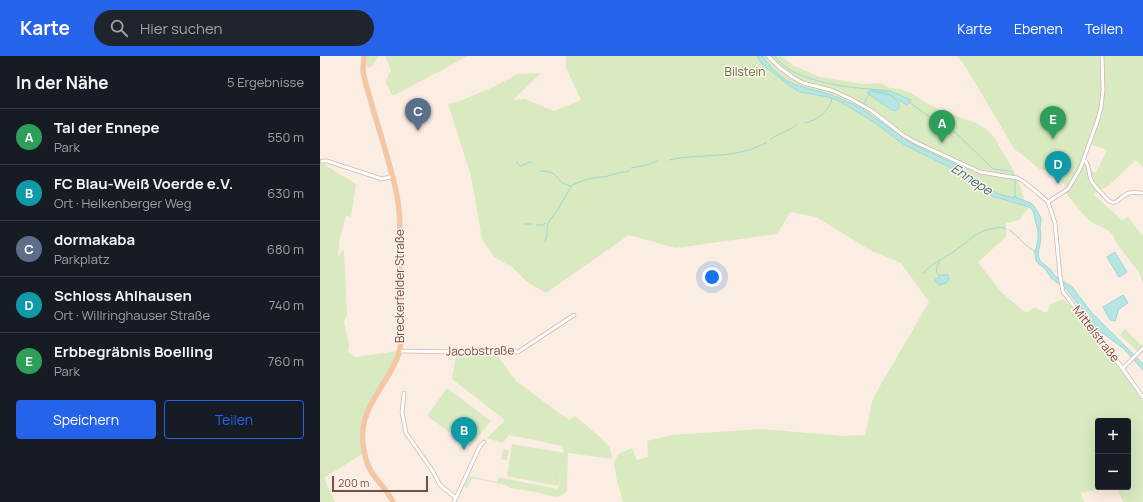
<!DOCTYPE html>
<html lang="de">
<head>
<meta charset="utf-8">
<style>
  :root { --surface:#171b24; --page:#20242c; --text:#f1f3f6; --muted:#9ea1a6; --line:#363941; --accent:#2563eb }
  body { margin:0; font-family:Manrope,sans-serif; background:var(--page); color:var(--text) }
  .controls { position:absolute; right:12px; bottom:12px; display:grid; overflow:hidden; border-radius:4px; box-shadow:0 4px 16px #0002 }
  .controls button { width:36px; height:36px; display:grid; place-items:center; padding:0; border:0; border-bottom:1px solid var(--line); background:var(--surface); color:var(--text); font:20px sans-serif }
  .scale { position:absolute; left:12px; bottom:10px; width:96px; box-sizing:border-box; padding-left:4px; border:2px solid #745048; border-top:0; font-size:11px; line-height:14px; white-space:nowrap; color:#745048; -webkit-text-stroke:3px #fff2e8; paint-order:stroke }
  .you { position:absolute; left:392px; top:221px; width:14px; height:14px; margin:-10px; border:3px solid #fff; border-radius:50%; background:#1a73e8; box-shadow:0 0 0 6px #1a73e833 }
  .badge { display:grid; place-items:center; width:26px; height:26px; border-radius:50%; background:var(--accent); color:#fff; font-size:13px; font-weight:700 }
  .pin { position:absolute; translate:-50% -33px; filter:drop-shadow(0 1px 2px #0008) }
  .pin::after { content:''; position:absolute; top:21px; width:14px; height:12px; background:inherit; clip-path:polygon(0 0,100% 0,50% 100%) }
  .list { margin:0; padding:0; list-style:none }
  h2 { display:flex; justify-content:space-between; align-items:center; height:52px; margin:0; padding:0 16px; font-size:17px }
  h2 small { font-size:13px; font-weight:400; color:var(--muted) }
  .list li { display:grid; grid-template-columns:26px 1fr auto; gap:12px; align-items:center; box-sizing:border-box; height:56px; padding:0 16px; border-top:1px solid var(--line) }
  .list b { display:block; font-size:15px; white-space:nowrap }
  .list p { margin:0; font-size:13px; white-space:nowrap; color:var(--muted) }
  .list em { font-size:13px; font-style:normal; color:var(--muted) }
  .actions { display:flex; gap:8px; padding:12px 16px }
  .actions a { flex:1; padding:9px 0; border:1px solid var(--accent); border-radius:4px; text-align:center; font-size:14px; color:var(--accent) }
  .actions .main { background:var(--accent); color:#fff }
  .icon { flex:none; width:22px; height:22px; fill:none; stroke:currentColor; stroke-width:2; stroke-linecap:round; stroke-linejoin:round }
  .map { position:relative; flex:none; width:823px; height:446px; overflow:hidden }
  header { display:flex; align-items:center; gap:24px; box-sizing:border-box; height:56px; padding:0 20px; background:var(--accent); color:#fff }
  header strong { font-size:19px }
  nav { display:flex; gap:22px; margin-inline-start:auto; font-size:14px }
  .search { width:280px; height:36px; background:var(--page); display:flex; align-items:center; gap:10px; box-sizing:border-box; padding:0 14px; border-radius:22px; color:var(--muted); font-size:15px }
  main { display:flex }
  aside { flex:1; background:var(--surface) }
  .map>svg:first-child { display:block }
</style>
</head>
<body>
<header>
<strong>Karte</strong>
<div class="search"><svg class="icon" aria-label="search" viewBox="0 0 24 24"><circle cx="10" cy="10" r="6"/><path d="M15 15l6 6"/></svg>Hier suchen</div>
<nav><a>Karte</a><a>Ebenen</a><a>Teilen</a></nav>
</header>
<main>
<aside>
<h2>In der Nähe<small>5 Ergebnisse</small></h2>
<ul class="list">
<li><span class="badge" style="background:#2e9e5b">A</span><div><b>Tal der Ennepe</b><p>Park</p></div><em>550 m</em></li>
<li><span class="badge" style="background:#0f9aa8">B</span><div><b>FC Blau-Weiß Voerde e.V.</b><p>Ort · Helkenberger Weg</p></div><em>630 m</em></li>
<li><span class="badge" style="background:#5c6f8a">C</span><div><b>dormakaba</b><p>Parkplatz</p></div><em>680 m</em></li>
<li><span class="badge" style="background:#0f9aa8">D</span><div><b>Schloss Ahlhausen</b><p>Ort · Willringhauser Straße</p></div><em>740 m</em></li>
<li><span class="badge" style="background:#2e9e5b">E</span><div><b>Erbbegräbnis Boelling</b><p>Park</p></div><em>760 m</em></li>
</ul>
<div class="actions"><a class="main">Speichern</a><a>Teilen</a></div>
</aside>
<div class="map">
<svg width="823" height="446" viewBox="0 0 823 446">
  <rect width="100%" height="100%" fill="#fcede2"/>
  <!-- green -->
  <g fill="#d9eac0" fill-rule="evenodd">
    <polygon points="47,0 59,0 51,11 47,12"/>
    <polygon points="65,0 148,0 73,40 65,26 71,14"/>
    <polygon points="246,0 461,0 474,10 500,21 544,28 561,27 570,32 580,33 591,37 603,45 620,54 656,67 667,74 674,81 695,117 708,153 699,164 686,167 686,181 658,206 681,236 706,257 714,251 726,257 731,248 743,243 753,252 786,293 823,345 823,446 803,446 797,431 808,431 808,365 778,365 778,431 791,431 761,437 764,446 303,446 297,425 294,407 298,398 312,392 317,404 328,401 327,385 352,379 441,373 524,380 545,379 553,342 609,246 581,207 550,194 496,161 470,156 457,178 356,192 309,179 226,237 206,225 192,211 174,201 162,183 151,120 128,48 140,45 171,32 198,18 221,17 193,44 205,43 234,55 261,44 246,12"/>
    <path d="M636,0H823V111L816,104L788,130L773,138L802,164L808,161L823,180V227L819,217L796,186C791,170 779,173 769,164C761,157 753,146 746,137V132L736,117L719,113L703,99L695,94L642,5ZM770,88L787,94L776,117L769,114L765,103Z"/>
    <polygon points="0,104 2,107 36,128 31,161 26,160 21,179 20,179 18,200 24,194 27,259 24,266 29,288 28,296 35,301 78,295 69,316 48,350 42,363 40,379 42,398 4,422 15,446 0,446"/>
    <polygon points="805,273 823,291 818,296 800,279"/>
    <polygon points="175,297 197,326 249,364 255,360 280,381 290,392 292,403 248,397 247,435 241,440 236,441 215,436 190,432 186,429 152,422 147,432 144,431 150,420 177,426 178,422 181,422 238,433 243,406 238,430 187,420 192,388 244,397 243,390 189,379 182,387 167,382 185,364 132,323 136,299"/>
    <polygon points="127,332 171,365 150,391 107,360"/>
    <polygon points="183,393 189,394 187,404 181,403"/>
  </g>
  <!-- water -->
  <g fill="#b6e6e4" stroke="#9cd8d6">
    <path d="M437,0H442C449,8 455,17 464,23C477,31 491,33 505,37C517,41 529,46 540,52L541,51L544,53L543,54L596,90L643,112L649,119L667,132L679,138L694,142V140L697,142L711,147L714,150L721,162L720,173L721,182L718,198L720,205L730,213L735,220L752,231L772,257L823,308V314L803,292L778,274L746,233L731,222L727,215L716,205L715,197L718,184V175L713,155L709,151L672,140L635,117V114L583,88L554,66L519,45L508,41L480,36L470,30L442,8Z"/>
    <polygon points="552,33 570,35 591,44 587,49 567,37 551,34"/>
    <path d="M550,34L551,35L570,39L579,47C580,50 579,53 576,55L572,54L550,39V37H547Z"/>
    <polygon points="795,196 807,216 799,221 787,201"/>
    <polygon points="621,219 628,219 629,223 626,227 619,229 615,224"/>
    <polygon points="803,239 808,247 799,253 795,265 790,264 783,251"/>
  </g>
  <g fill="none" stroke-linecap="round" stroke-linejoin="round">
    <!-- stream -->
    <g stroke="#9cd8d6" stroke-width="1">
      <path d="M454,0C457,3 460,6 463,9C483,25 526,32 552,33"/>
      <polyline points="589,46 618,67 636,77 673,113 691,115 694,120"/>
      <polyline points="544,49 546,43 550,37"/>
      <path d="M485,67C497,64 509,56 512,43"/>
      <path d="M450,84L452,82C458,79 474,72 477,68"/>
      <path d="M349,104C375,98 403,102 429,94C435,92 441,89 446,87"/>
      <polyline points="197,106 198,108 201,110 209,106 212,107"/>
      <polyline points="311,112 323,110 338,105"/>
      <path d="M220,115C225,116 231,115 234,118C242,125 238,127 251,130"/>
      <polyline points="695,123 695,141"/>
      <polyline points="204,168 212,168"/>
      <polyline points="216,169 222,169 226,167"/>
      <path d="M689,174C699,180 705,191 716,196"/>
      <polyline points="225,185 227,180 227,172 228,167 238,153 252,129 268,123 288,120 301,116 306,116 310,114"/>
      <polyline points="619,206 616,212 617,217 620,221"/>
      <path d="M603,217C607,214 610,210 615,207C622,203 629,199 636,194C648,186 656,175 671,173C677,172 681,170 686,173"/>
    </g>
    <defs>
      <g id="minor">
        <polyline points="448,0 459,11 474,22 483,27 511,34 531,43 552,55 583,79 595,86 660,116 697,122 703,125 719,138 728,146 735,167 740,220 743,236 792,298 823,341"/>
        <path d="M764,104C770,108 768,117 771,124C774,130 781,136 785,141C796,154 799,140 809,137C813,136 818,137 822,137"/>
        <polyline points="2,105 7,105 62,123 73,120"/>
        <polyline points="728,146 748,133 760,113 777,66 781,52 783,34 782,0"/>
        <polyline points="80,295 138,296 198,296 254,259"/>
        <polyline points="803,312 823,292"/>
        <polyline points="84,337 82,356 86,377 112,414 120,429 136,442"/>
        <polyline points="134,446 160,390 164,386"/>
      </g>
      <path id="major" d="M44,0C44,5 43,10 43,15C45,28 50,41 53,53C61,80 70,107 76,135C82,161 79,189 80,216C80,236 82,256 82,277C81,330 25,346 48,409C53,423 67,432 73,446"/>
    </defs>
    <!-- minor casing -->
    <use href="#minor" stroke="#d0b5ac" stroke-width="4.5"/>
    <!-- major casing -->
    <use href="#major" stroke="#d8cecc" stroke-width="5.5"/>
    <!-- minor -->
    <use href="#minor" stroke="#fff" stroke-width="3"/>
    <!-- major -->
    <use href="#major" stroke="#fcc599" stroke-width="4"/>
  </g>
  <g text-anchor="middle" stroke-width="3" stroke-linejoin="round" paint-order="stroke">
    <!-- park labels -->
    <g font-size="12" fill="#58743d" stroke="#fff2e8">
      <text x="425" y="20">Bilstein</text>
    </g>
    <!-- street labels -->
    <g font-size="12" fill="#745048" stroke="#fff2e8">
      <text transform="translate(80 230) rotate(-90)" y="4">Breckerfelder Straße</text>
      <text transform="translate(776 278) rotate(52)" y="4">Mittelstraße</text>
      <text transform="translate(160 295) rotate(-1)" y="4">Jacobstraße</text>
    </g>
    <!-- water labels -->
    <g font-size="13" font-style="italic" fill="#397372" stroke="#fff2e8">
      <text transform="translate(652 123) rotate(33)" y="5">Ennepe</text>
    </g>
  </g>
</svg>
<div class="controls">
<button>+</button>
<button>−</button>
</div>
<div class="scale">200 m</div>
<div class="you"></div>
<div class="pin badge" style="left:622px;top:87px;background:#2e9e5b">A</div>
<div class="pin badge" style="left:144px;top:394px;background:#0f9aa8">B</div>
<div class="pin badge" style="left:98px;top:75px;background:#5c6f8a">C</div>
<div class="pin badge" style="left:738px;top:128px;background:#0f9aa8">D</div>
<div class="pin badge" style="left:733px;top:83px;background:#2e9e5b">E</div>
</div>
</main>
</body>
</html>
